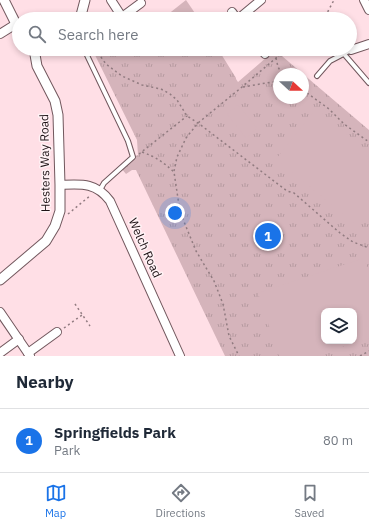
<!DOCTYPE html>
<html lang="en">
<head>
<meta charset="utf-8">
<style>
  :root { --surface:#fff; --page:#f6f6f7; --text:#1f2937; --muted:#747a83; --line:#e0e1e3; --accent:#1a73e8 }
  body { margin:0; font-family:"IBM Plex Sans",sans-serif; background:var(--page); color:var(--text) }
  .controls { position:absolute; right:12px; bottom:12px; display:grid; overflow:hidden; border-radius:8px; box-shadow:0 2px 6px #0003 }
  .controls button { width:36px; height:36px; display:grid; place-items:center; padding:0; border:0; border-bottom:1px solid var(--line); background:var(--surface); color:var(--text); font:20px sans-serif }
  .compass { position:absolute; left:273px; top:68px; width:36px; height:36px; border-radius:50%; background:var(--surface); box-shadow:0 2px 6px #0003; rotate:111deg }
  .you { position:absolute; left:175px; top:213px; width:14px; height:14px; margin:-10px; border:3px solid #fff; border-radius:50%; background:#1a73e8; box-shadow:0 0 0 6px #1a73e833 }
  .badge { display:grid; place-items:center; width:26px; height:26px; border-radius:50%; background:var(--accent); color:#fff; font-size:13px; font-weight:700 }
  .pin { position:absolute; translate:-50% -50%; border:2px solid #fff; box-shadow:0 1px 4px #0006 }
  .list { margin:0; padding:0; list-style:none }
  h2 { display:flex; justify-content:space-between; align-items:center; height:52px; margin:0; padding:0 16px; font-size:17px }
  h2 small { font-size:13px; font-weight:400; color:var(--muted) }
  .list li { display:grid; grid-template-columns:26px 1fr auto; gap:12px; align-items:center; box-sizing:border-box; height:64px; padding:0 16px; border-top:1px solid var(--line) }
  .list b { display:block; font-size:15px; white-space:nowrap }
  .list p { margin:0; font-size:13px; white-space:nowrap; color:var(--muted) }
  .list em { font-size:13px; font-style:normal; color:var(--muted) }
  .icon { flex:none; width:22px; height:22px; fill:none; stroke:currentColor; stroke-width:2; stroke-linecap:round; stroke-linejoin:round }
  .map { position:relative; flex:none; width:369px; height:356px; overflow:hidden }
  .search { position:absolute; background:var(--surface); box-shadow:0 2px 6px #0003; left:12px; right:12px; top:12px; height:44px; display:flex; align-items:center; gap:10px; box-sizing:border-box; padding:0 14px; border-radius:22px; color:var(--muted); font-size:15px }
  .sheet { height:116px; background:var(--surface) }
  nav { display:flex; justify-content:space-around; align-items:center; box-sizing:border-box; height:56px; border-top:1px solid var(--line); background:var(--surface); font-size:11px; color:var(--muted) }
  nav a { display:grid; justify-items:center; gap:2px }
  nav .on { color:var(--accent) }
  .map>svg:first-child { display:block }
</style>
</head>
<body>
<div class="map">
<svg width="369" height="356" viewBox="0 0 369 356">
  <defs>
    <pattern id="park-tufts" width="24" height="20" patternUnits="userSpaceOnUse"><rect width="24" height="20" fill="#d5b4bb"/><path d="M3 7l-1-3M5 7V3M7 7l1-3M15 17l-1-3M17 17v-4M19 17l1-3" fill="none" stroke="#b69aa0"/></pattern>
  </defs>
  <rect width="100%" height="100%" fill="#ffdfe6"/>
  <!-- park -->
  <g fill="url(#park-tufts)" fill-rule="evenodd">
    <polygon points="186,0 199,19 162,19"/>
    <path d="M92,49H218L236,78V79L238,82L275,50L303,74H279V98H303V74L369,130V356H225L136,170H132L126,174L121,168L133,157L138,155L137,140ZM324,311H354V341H324Z"/>
  </g>
  <!-- garden -->
  <g fill="#d5b4bb" fill-rule="evenodd">
    <polygon points="238,105 257,128 246,138 227,114"/>
    <polygon points="316,109 369,152 369,214 359,227 276,159"/>
    <path d="M364,258L369,273V338L315,356H279L258,293ZM324,311H354V341H324Z"/>
  </g>
  <g fill="none" stroke-linecap="round" stroke-linejoin="round">
    <defs>
      <g id="service">
        <polyline points="84,49 128,141 133,157 104,183 100,190"/>
        <polyline points="344,54 369,83"/>
        <polyline points="317,76 330,61 351,50"/>
      </g>
      <g id="minor">
        <polyline points="111,0 122,17 141,3"/>
        <polyline points="364,0 369,10"/>
        <polyline points="232,12 237,19"/>
        <polyline points="238,19 261,0"/>
        <polyline points="0,34 16,24"/>
        <polyline points="261,49 265,54"/>
        <polyline points="351,50 369,44"/>
        <path d="M60,185C81,184 96,182 110,201L180,356"/>
        <polyline points="0,312 30,356"/>
        <polyline points="0,353 19,339"/>
        <polyline points="28,353 57,332"/>
      </g>
      <g id="tertiary">
        <polyline points="4,0 19,30"/>
        <polyline points="80,19 85,0"/>
        <polyline points="0,280 46,241 55,226 60,211 60,185 58,115 55,101 37,66 34,49"/>
      </g>
    </defs>
    <!-- service casing -->
    <use href="#service" stroke="#71575d" stroke-width="6"/>
    <!-- minor casing -->
    <use href="#minor" stroke="#71575d" stroke-width="10"/>
    <!-- tertiary casing -->
    <use href="#tertiary" stroke="#71575d" stroke-width="11"/>
    <!-- path -->
    <g stroke="#917b80" stroke-width="1.5" stroke-dasharray="2 3" stroke-linecap="butt">
      <polyline points="321,19 326,15 334,0"/>
      <polyline points="95,49 106,64 122,76 142,85 161,89 170,94 177,100 187,116 198,123 287,191 294,193 340,233 353,242 369,248"/>
      <polyline points="276,58 278,67 282,74"/>
      <polyline points="243,87 272,82 279,82"/>
      <polyline points="303,90 329,109 344,124 369,142"/>
      <path d="M142,152C156,157 163,162 174,172L180,212L196,251L214,281L223,304L229,336L239,356"/>
      <polyline points="139,154 187,116"/>
      <polyline points="174,171 177,157 186,138 198,123 242,87 276,58 284,49"/>
      <polyline points="68,214 91,195"/>
      <polyline points="75,304 90,326"/>
      <polyline points="64,328 82,315"/>
      <polyline points="360,356 369,351"/>
    </g>
    <!-- service -->
    <use href="#service" stroke="#fff" stroke-width="4"/>
    <!-- minor -->
    <use href="#minor" stroke="#fff" stroke-width="8"/>
    <!-- tertiary -->
    <use href="#tertiary" stroke="#fff" stroke-width="9"/>
  </g>
  <g text-anchor="middle" stroke-width="3" stroke-linejoin="round" paint-order="stroke">
    <!-- street labels -->
    <g font-size="12" fill="#1e1316" stroke="#fff2f5">
      <text transform="translate(45 163) rotate(-91)" y="4">Hesters Way Road</text>
      <text transform="translate(145 248) rotate(66)" y="4">Welch Road</text>
    </g>
  </g>
</svg>
<div class="controls">
<button><svg class="icon" aria-label="layers" viewBox="0 0 24 24"><path d="M12 4l9 5-9 5-9-5zM3 14l9 5 9-5"/></svg></button>
</div>
<svg class="compass" viewBox="-18 -18 36 36"><path d="M0-13l5 13h-10z" fill="#e53935"/><path d="M0 13l5-13h-10z" fill="#747a83"/></svg>
<div class="you"></div>
<div class="pin badge" style="left:268px;top:236px">1</div>
<div class="search"><svg class="icon" aria-label="search" viewBox="0 0 24 24"><circle cx="10" cy="10" r="6"/><path d="M15 15l6 6"/></svg>Search here</div>
</div>
<section class="sheet">
<h2>Nearby<small></small></h2>
<ul class="list">
<li><span class="badge">1</span><div><b>Springfields Park</b><p>Park</p></div><em>80 m</em></li>
</ul>
</section>
<nav>
<a class="on"><svg class="icon" aria-label="map" viewBox="0 0 24 24"><path d="M3 6l6-2 6 2 6-2v14l-6 2-6-2-6 2zM9 4v14M15 6v14"/></svg>Map</a>
<a><svg class="icon" aria-label="directions" viewBox="0 0 24 24"><path d="M12 3l9 9-9 9-9-9zM9 14v-3h6M13 9l2 2-2 2"/></svg>Directions</a>
<a><svg class="icon" aria-label="saved" viewBox="0 0 24 24"><path d="M7 4h10v16l-5-4-5 4z"/></svg>Saved</a>
</nav>
</body>
</html>
